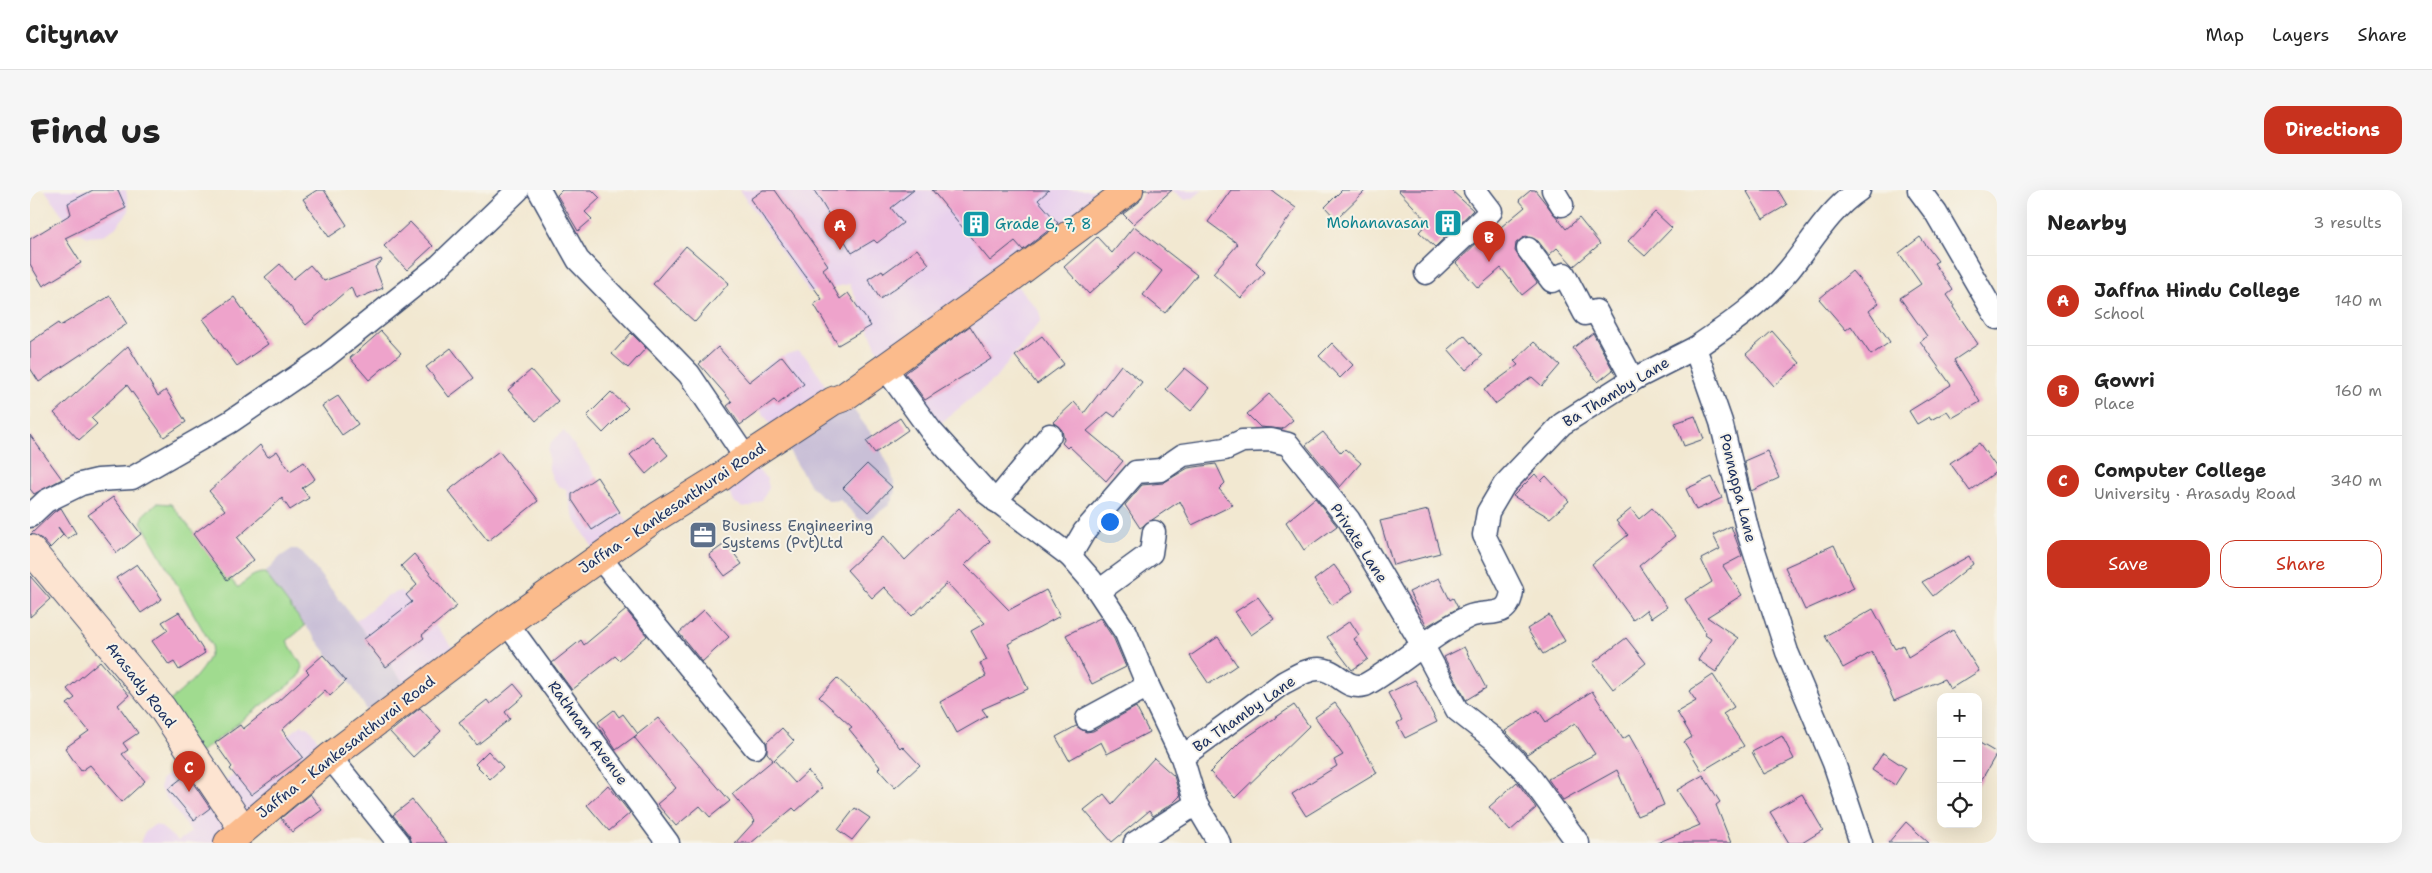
<!DOCTYPE html>
<html lang="en">
<head>
<meta charset="utf-8">
<style>
  :root { --surface:#fff; --page:#f6f6f6; --text:#222; --muted:#767676; --line:#e0e0e0; --accent:#c8321e }
  body { margin:0; font-family:"Shantell Sans",sans-serif; background:var(--page); color:var(--text) }
  .controls { position:absolute; right:15px; bottom:15px; display:grid; overflow:hidden; border-radius:10px; box-shadow:0 5px 20px #0002 }
  .controls button { width:45px; height:45px; display:grid; place-items:center; padding:0; border:0; border-bottom:1px solid var(--line); background:var(--surface); color:var(--text); font:25px sans-serif }
  .you { position:absolute; left:1079px; top:331px; width:18px; height:18px; margin:-12px; border:4px solid #fff; border-radius:50%; background:#1a73e8; box-shadow:0 0 0 8px #1a73e833 }
  .badge { display:grid; place-items:center; width:32px; height:32px; border-radius:50%; background:var(--accent); color:#fff; font-size:16px; font-weight:700 }
  .pin { position:absolute; translate:-50% -41px; filter:drop-shadow(0 1px 2px #0008) }
  .pin::after { content:''; position:absolute; top:26px; width:18px; height:15px; background:inherit; clip-path:polygon(0 0,100% 0,50% 100%) }
  .list { margin:0; padding:0; list-style:none }
  h2 { display:flex; justify-content:space-between; align-items:center; height:65px; margin:0; padding:0 20px; font-size:21px }
  h2 small { font-size:16px; font-weight:400; color:var(--muted) }
  .list li { display:grid; grid-template-columns:32px 1fr auto; gap:15px; align-items:center; box-sizing:border-box; height:90px; padding:0 20px; border-top:1px solid var(--line) }
  .list b { display:block; font-size:19px; white-space:nowrap }
  .list p { margin:0; font-size:16px; white-space:nowrap; color:var(--muted) }
  .list em { font-size:16px; font-style:normal; color:var(--muted) }
  .actions { display:flex; gap:10px; padding:15px 20px }
  .actions a { flex:1; padding:11px 0; border:1px solid var(--accent); border-radius:15px; text-align:center; font-size:18px; color:var(--accent) }
  .actions .main { background:var(--accent); color:#fff }
  .icon { flex:none; width:28px; height:28px; fill:none; stroke:currentColor; stroke-width:2; stroke-linecap:round; stroke-linejoin:round }
  .map { position:relative; flex:none; width:1967px; height:653px; overflow:hidden; border-radius:15px }
  header { display:flex; align-items:center; gap:30px; box-sizing:border-box; height:70px; padding:0 25px; background:var(--surface); border-bottom:1px solid var(--line) }
  header strong { font-size:24px }
  nav { display:flex; gap:28px; margin-inline-start:auto; font-size:18px }
  .intro { display:flex; align-items:center; justify-content:space-between; box-sizing:border-box; height:120px; padding:0 30px }
  h1 { margin:0; font-size:35px }
  .button { padding:12px 22px; border-radius:15px; background:var(--accent); color:#fff; font-size:18px; font-weight:700 }
  main { display:flex; gap:30px; padding:0 30px }
  aside { flex:1; background:var(--surface); border-radius:15px; box-shadow:0 5px 20px #0002 }
  .map>svg:first-child { display:block }
</style>
</head>
<body>
<header>
<strong>Citynav</strong>
<nav><a>Map</a><a>Layers</a><a>Share</a></nav>
</header>
<div class="intro"><h1>Find us</h1><a class="button">Directions</a></div>
<main>
<div class="map">
<svg width="1967" height="653" viewBox="0 0 1967 653">
  <rect width="100%" height="100%" fill="#f7f3e8"/>
  <filter id="ink" filterUnits="userSpaceOnUse"><feTurbulence type="fractalNoise" baseFrequency=".02" numOctaves="2"/><feDisplacementMap in="SourceGraphic" scale="10" xChannelSelector="R" yChannelSelector="G"/><feConvolveMatrix kernelMatrix="1 2 1 2 8 2 1 2 1" color-interpolation-filters="sRGB"/></filter>
  <filter id="wash" filterUnits="userSpaceOnUse"><feTurbulence type="fractalNoise" baseFrequency=".0096" numOctaves="4" result="noise"/><feDisplacementMap in="SourceGraphic" scale="20" xChannelSelector="R" yChannelSelector="G"/><feGaussianBlur stdDeviation="1.12" result="paint"/><feColorMatrix in="noise" values="0 0 0 0 0 0 0 0 0 0 0 0 0 0 0 0 0 1.4 0 .05"/><feComposite in="paint" operator="in"/></filter>
  <g filter="url(#wash)">
    <rect width="100%" height="100%" fill="#f2e8d1"/>
    <!-- built -->
    <g fill="#e9d1ed">
      <polygon points="15,0 96,0 99,21 85,38 72,46 58,47 42,39"/>
      <polygon points="710,0 1099,0 981,89 1009,121 1011,130 965,189 901,241 854,176 820,94 779,102"/>
      <polygon points="1141,0 1173,0 1162,9 1155,10"/>
      <polygon points="767,161 775,166 790,186 803,211 750,246 732,223 719,199 725,185 739,173 751,166"/>
      <polygon points="534,241 605,342 569,367 544,328 536,299 529,296 522,288 519,279 518,260 522,251"/>
      <polygon points="716,268 737,289 739,298 732,310 720,317 713,317 704,312 691,287"/>
      <polygon points="371,401 402,432 432,468 382,503 326,431 358,405"/>
      <polygon points="272,535 280,539 300,567 213,638 219,653 110,653 114,643 124,635 130,636 148,651 161,642 130,599 131,590 135,586 164,567 184,599"/>
    </g>
    <!-- industrial -->
    <g fill="#c9bfd7">
      <polygon points="814,207 846,250 861,280 864,293 865,303 859,315 840,329 830,330 810,310 800,311 791,306 779,294 750,246"/>
      <polygon points="262,359 267,359 273,363 382,503 345,533 322,496 235,383 250,367"/>
    </g>
    <!-- green -->
    <path fill="#a0db8f" stroke="#5e8576" d="M127,313L141,314L207,397H209C218,389 223,383 235,383L275,436L257,451L273,477L269,487L164,567L132,518C150,501 178,482 182,456L111,332L115,323Z"/>
    <g id="blocks">
      <!-- building -->
      <g fill="#eea3cb">
        <polygon points="63,0 88,0 96,18 35,48 51,73 13,96 0,74 0,49 41,24 38,13"/>
        <polygon points="287,0 294,0 317,35 299,47 273,9"/>
        <polygon points="532,0 562,0 570,8 555,22 562,29 548,41 527,5"/>
        <polygon points="733,0 745,0 798,75 793,79 810,109 818,103 841,136 808,155 784,114 792,109 720,9"/>
        <polygon points="784,0 884,0 861,18 873,33 847,53 844,50 822,63"/>
        <polygon points="902,0 1019,0 1008,10 1028,33 993,60 985,51 960,71"/>
        <polygon points="1114,0 1142,0 1103,34 1093,24 1109,12"/>
        <polygon points="1201,0 1241,0 1266,18 1226,73 1235,82 1211,108 1183,83 1208,54 1178,32"/>
        <polygon points="1312,0 1336,0 1306,29 1295,17"/>
        <polygon points="1368,0 1421,0 1443,20 1405,57 1389,42 1398,32"/>
        <polygon points="1501,0 1505,0 1536,39 1549,28 1570,54 1544,76 1527,58 1519,65 1508,51 1496,46 1486,53 1485,61 1507,93 1492,105 1471,78 1448,98 1426,73 1462,38 1465,42 1495,17 1489,10"/>
        <polygon points="1716,0 1748,0 1757,15 1733,29"/>
        <polygon points="1625,22 1642,38 1615,66 1598,51"/>
        <polygon points="380,32 403,56 377,80 354,56"/>
        <polygon points="1104,36 1167,85 1135,123 1113,105 1132,81 1107,61 1059,104 1034,77 1067,47 1082,63"/>
        <polygon points="1890,47 1908,71 1904,73 1923,100 1917,105 1924,115 1923,117 1948,154 1924,170 1950,212 1922,228 1917,221 1901,230 1899,227 1887,234 1879,221 1921,195 1890,151 1897,146 1870,108 1891,94 1869,63"/>
        <polygon points="656,56 699,93 665,132 623,94"/>
        <polygon points="887,59 899,74 850,109 838,89 852,80 854,83"/>
        <polygon points="351,69 352,71 345,77 353,98 326,109 321,97 276,135 235,87 250,74 263,89 280,75 294,91"/>
        <polygon points="1822,81 1849,113 1839,121 1860,152 1841,165 1821,136 1816,140 1789,109"/>
        <polygon points="80,106 97,134 9,192 0,178 0,152 28,133 30,136"/>
        <polygon points="204,107 238,154 207,176 173,129"/>
        <polygon points="940,136 961,169 895,210 875,183"/>
        <polygon points="351,141 371,163 339,190 320,168"/>
        <polygon points="1742,141 1770,173 1744,196 1716,164"/>
        <polygon points="601,143 616,158 598,178 582,164"/>
        <polygon points="1563,143 1583,180 1568,192 1543,158"/>
        <polygon points="1434,145 1452,166 1436,180 1418,159"/>
        <polygon points="1012,146 1034,174 1007,194 985,166"/>
        <polygon points="1504,152 1530,175 1512,196 1502,187 1465,214 1454,200 1488,175 1484,171"/>
        <polygon points="1302,153 1323,175 1310,188 1289,166"/>
        <polygon points="98,156 128,206 136,200 156,232 134,247 97,195 61,228 67,234 49,250 24,223"/>
        <polygon points="688,157 719,192 752,166 774,194 748,214 744,210 710,235 697,216 702,212 669,174"/>
        <polygon points="421,158 444,188 419,207 396,177"/>
        <polygon points="1091,175 1112,192 1085,227 1078,222 1057,241 1093,271 1076,291 1039,256 1037,258 1032,253 1034,250 1032,240 1023,232 1044,212 1054,223"/>
        <polygon points="1155,178 1180,198 1161,221 1136,199"/>
        <polygon points="501,180 528,211 506,231 478,200"/>
        <polygon points="581,202 598,218 573,243 557,226"/>
        <polygon points="1239,204 1263,230 1252,239 1230,237 1217,224"/>
        <polygon points="308,206 328,234 312,245 292,216"/>
        <polygon points="1665,226 1674,249 1654,256 1645,233"/>
        <polygon points="870,228 878,240 845,263 836,251"/>
        <polygon points="1293,242 1311,263 1315,259 1331,273 1310,297 1276,255"/>
        <polygon points="0,245 32,289 4,304 0,299"/>
        <polygon points="622,246 638,265 616,284 600,265"/>
        <polygon points="1949,253 1967,278 1967,281 1940,301 1920,273"/>
        <polygon points="230,255 238,267 247,261 260,281 274,272 285,289 272,298 279,308 260,320 252,308 207,348 224,370 197,390 163,344 195,320 179,301"/>
        <polygon points="469,261 508,311 458,351 418,301"/>
        <polygon points="1737,261 1749,288 1721,301 1714,271"/>
        <polygon points="837,274 862,297 838,322 813,298"/>
        <polygon points="1186,274 1195,293 1189,299 1203,315 1162,335 1150,311 1110,338 1095,315 1112,295 1133,293 1158,278"/>
        <polygon points="1505,284 1511,291 1516,286 1539,311 1520,328 1483,306"/>
        <polygon points="567,287 590,322 562,340 542,310 542,304"/>
        <polygon points="1682,287 1692,308 1666,320 1656,299"/>
        <polygon points="83,307 111,344 87,363 58,325"/>
        <polygon points="1285,308 1307,336 1274,360 1256,332"/>
        <polygon points="31,318 46,343 37,349 28,337 33,345 20,358 12,349 1,344 24,322"/>
        <polygon points="929,318 960,351 935,375 979,420 1016,400 1030,426 978,454 998,499 952,519 957,526 927,543 910,512 956,486 950,473 957,470 941,441 955,433 917,393 882,426 854,397 842,408 817,380 854,346 875,370"/>
        <polygon points="1622,318 1645,346 1609,376 1637,417 1621,428 1616,420 1603,430 1562,374 1598,345 1586,331 1601,319 1609,329"/>
        <polygon points="1398,320 1410,363 1363,375 1350,331"/>
        <polygon points="1701,336 1712,366 1693,376 1712,405 1677,427 1708,448 1686,482 1668,470 1681,449 1675,445 1676,443 1655,409 1682,392 1671,369 1690,359 1683,345"/>
        <polygon points="696,353 712,374 695,386 679,365"/>
        <polygon points="1804,355 1824,398 1775,420 1755,377"/>
        <polygon points="384,364 427,416 392,445 394,448 356,477 334,449 382,412 376,405 387,395 371,376"/>
        <polygon points="1939,366 1943,374 1903,406 1892,392"/>
        <polygon points="107,374 132,409 111,423 86,388"/>
        <polygon points="1304,375 1323,401 1302,415 1284,390"/>
        <polygon points="0,386 20,409 0,427"/>
        <polygon points="1409,388 1420,410 1423,408 1428,418 1397,436 1379,402"/>
        <polygon points="1228,407 1244,429 1221,445 1205,422"/>
        <polygon points="1843,419 1865,459 1873,455 1878,467 1923,440 1949,481 1920,499 1914,489 1864,511 1842,462 1813,478 1795,446"/>
        <polygon points="596,420 617,446 589,470 585,466 542,500 522,473 551,450 554,455"/>
        <polygon points="674,420 699,447 672,472 649,443"/>
        <polygon points="149,422 175,463 149,480 144,472 139,475 122,451 138,440 132,432"/>
        <polygon points="1519,425 1535,451 1513,464 1497,439"/>
        <polygon points="1070,428 1084,449 1096,477 1062,494 1036,445"/>
        <polygon points="1320,431 1329,445 1324,449 1338,469 1322,480 1297,447"/>
        <polygon points="1188,447 1207,475 1179,494 1160,466"/>
        <polygon points="1596,448 1616,473 1583,499 1563,473"/>
        <polygon points="1434,457 1456,498 1436,510 1414,467"/>
        <polygon points="293,465 316,491 300,506 295,500 252,540 273,567 221,605 200,579 202,577 185,553 210,535 213,539 246,513 279,483 276,480"/>
        <polygon points="70,471 99,505 88,515 108,543 93,553 98,560 92,564 115,591 92,612 60,575 51,581 35,558 59,541 37,514 45,508 37,499"/>
        <polygon points="1683,485 1704,517 1693,524 1714,556 1672,581 1654,552 1662,547 1647,522 1666,511 1659,501"/>
        <polygon points="807,488 836,515 870,558 872,556 890,575 865,598 848,579 850,577 819,539 822,537 789,507"/>
        <polygon points="1385,490 1407,532 1375,548 1367,533 1372,530 1358,503"/>
        <polygon points="484,494 494,506 475,522 480,529 447,555 429,532 457,510 460,514"/>
        <polygon points="1562,501 1593,549 1599,545 1621,584 1634,615 1607,626 1587,580 1533,610 1518,589 1565,564 1545,533 1497,564 1475,541 1508,520 1516,532"/>
        <polygon points="1305,513 1319,532 1347,583 1276,626 1262,604 1307,576 1304,570 1313,565 1285,527"/>
        <polygon points="1264,515 1279,536 1205,608 1180,582 1210,552"/>
        <polygon points="1106,517 1119,542 1077,564 1071,552 1039,570 1026,547 1046,536 1056,542 1063,541"/>
        <polygon points="390,518 411,541 383,567 360,542"/>
        <polygon points="584,520 589,527 593,524 608,544 586,560 568,532"/>
        <polygon points="628,528 700,611 680,627 670,616 646,636 627,614 646,598 604,547"/>
        <polygon points="752,538 764,551 744,570 765,593 778,581 792,598 766,621 763,618 721,653 705,653 725,631 702,604 743,570 737,563 737,552"/>
        <polygon points="1752,546 1764,569 1734,584 1722,562"/>
        <polygon points="1948,552 1967,563 1948,596"/>
        <polygon points="458,561 473,577 460,589 445,574"/>
        <polygon points="1853,563 1876,578 1865,595 1842,580"/>
        <polygon points="1124,568 1144,586 1150,606 1143,613 1123,626 1119,621 1082,652 1054,620 1074,604 1082,614"/>
        <polygon points="157,584 180,618 164,630 138,599"/>
        <polygon points="1673,585 1690,612 1686,615 1701,653 1627,653 1670,635 1647,600"/>
        <polygon points="1487,592 1506,618 1480,641 1459,617"/>
        <polygon points="578,595 600,623 579,641 557,615"/>
        <polygon points="280,604 292,620 262,642 251,628"/>
        <polygon points="1772,604 1793,640 1772,653 1759,653 1740,622"/>
        <polygon points="382,610 417,653 382,653 379,645 363,625"/>
        <polygon points="825,618 840,628 822,650 808,640"/>
        <polygon points="1876,632 1899,653 1858,653"/>
      </g>
    </g>
  </g>
  <g filter="url(#ink)">
    <use href="#blocks" fill-opacity="0" stroke="#3b4b6f" stroke-width="1"/>
    <g fill="none" stroke-linecap="round" stroke-linejoin="round">
      <defs>
        <g id="street">
          <polyline points="509,0 548,70 659,184 716,268"/>
          <polyline points="1523,0 1532,15"/>
          <path d="M1829,0C1799,20 1781,53 1759,80C1732,113 1699,135 1665,158L1691,232L1718,342L1757,462L1804,573L1831,653"/>
          <polyline points="1889,0 1906,23 1967,128"/>
          <polyline points="1498,59 1522,91 1534,84 1555,124 1566,121 1603,190"/>
          <polyline points="1396,83 1461,21 1445,0"/>
          <polyline points="854,176 901,241 958,304 1040,366 1061,390 1096,443 1118,496 1152,567 1166,614 1189,653"/>
          <polyline points="966,311 1020,245"/>
          <polyline points="0,326 16,311 51,294 68,290 102,288 200,232 294,168 410,75 488,0"/>
          <polyline points="1040,366 1054,342 1106,282 1131,280 1153,265 1195,259 1212,251 1241,250 1258,254 1319,330 1393,456 1427,520 1464,549 1497,583 1548,653"/>
          <polyline points="569,367 725,557"/>
          <polyline points="1069,401 1121,363 1124,342"/>
          <polyline points="477,433 638,653"/>
          <polyline points="1057,529 1118,496"/>
          <polyline points="300,567 369,653"/>
          <path d="M1152,567L1253,493C1263,488 1276,479 1289,479C1308,479 1315,501 1335,495C1370,476 1402,444 1438,427C1457,418 1478,432 1482,401L1454,345L1458,322L1474,295L1532,234L1600,191L1665,158"/>
          <polyline points="1105,653 1166,614"/>
        </g>
        <polyline id="secondary" points="0,359 132,518 213,639"/>
        <polyline id="primary" points="198,653 300,567 477,433 628,326 691,287 716,268 803,211 814,207 981,88 1099,0"/>
      </defs>
      <!-- street casing -->
      <use href="#street" stroke="#3b4b6f" stroke-width="25"/>
      <!-- secondary casing -->
      <use href="#secondary" stroke="#3b4b6f" stroke-width="30"/>
      <!-- primary casing -->
      <use href="#primary" stroke="#3b4b6f" stroke-width="30"/>
      <!-- street -->
      <use href="#street" stroke="#fff" stroke-width="22"/>
      <!-- secondary -->
      <use href="#secondary" stroke="#fde4d1" stroke-width="28"/>
      <!-- primary -->
      <use href="#primary" stroke="#fbbb8c" stroke-width="28"/>
    </g>
  </g>
  <!-- icons -->
  <defs>
    <symbol id="building-square" viewBox="-11 -11 22 22"><rect x="-9" y="-9" width="18" height="18" rx="4" fill="#0f9aa8" stroke="#f7f3e8"/><path d="M-4-6H4V6H1V3H-1V6H-4ZM-2.5-4.3h1.7v1.8h-1.7ZM.8-4.3h1.7v1.8H.8ZM-2.5-1h1.7V.8h-1.7ZM.8-1h1.7V.8H.8Z" fill="#fff"/></symbol>
    <symbol id="office-square" viewBox="-11 -11 22 22"><rect x="-9" y="-9" width="18" height="18" rx="4" fill="#5c6f8a" stroke="#f7f3e8"/><path d="M-6-3h4V-5.5h4V-3h4V5H-6ZM-1-4.5V-3h2v-1.5ZM-6 0V1H6V0Z" fill="#fff"/></symbol>
  </defs>
  <g fill-rule="evenodd">
    <use href="#building-square" x="1402" y="17" width="32" height="32"/>
    <use href="#building-square" x="930" y="18" width="32" height="32"/>
    <use href="#office-square" x="657" y="329" width="32" height="32"/>
  </g>
  <g text-anchor="middle" stroke-width="4" stroke-linejoin="round" paint-order="stroke">
    <!-- culture labels -->
    <g font-size="15" fill="#0d838f" stroke="#f7f3e8" text-anchor="end">
      <text x="1399" y="38">Mohanavasan</text>
      <text x="965" y="39" text-anchor="start">Grade 6, 7, 8</text>
    </g>
    <!-- street labels -->
    <g font-size="15" fill="#1b2f5e" stroke="#f7f3e8">
      <text transform="translate(1586 202) rotate(-31)" y="5">Ba Thamby Lane</text>
      <text transform="translate(1708 298) rotate(76)" y="5">Ponnappa Lane</text>
      <text transform="translate(642 318) rotate(-34)" y="5">Jaffna - Kankesanthurai Road</text>
      <text transform="translate(1329 353) rotate(57)" y="5">Private Lane</text>
      <text transform="translate(111 495) rotate(52)" y="5">Arasady Road</text>
      <text transform="translate(1214 524) rotate(-35)" y="5">Ba Thamby Lane</text>
      <text transform="translate(558 543) rotate(54)" y="5">Rathnam Avenue</text>
      <text transform="translate(316 557) rotate(-38)" y="5">Jaffna - Kankesanthurai Road</text>
    </g>
    <!-- service labels -->
    <g font-size="15" fill="#4e5e75" stroke="#f7f3e8" text-anchor="start">
      <text x="692" y="341">Business Engineering<tspan x="692" dy="17">Systems (Pvt)Ltd</tspan></text>
    </g>
  </g>
</svg>
<div class="controls">
<button>+</button>
<button>−</button>
<button><svg class="icon" aria-label="locate" viewBox="0 0 24 24"><circle cx="12" cy="12" r="6"/><path d="M12 2v4M12 18v4M2 12h4M18 12h4"/></svg></button>
</div>
<div class="you"></div>
<div class="pin badge" style="left:810px;top:60px">A</div>
<div class="pin badge" style="left:1459px;top:72px">B</div>
<div class="pin badge" style="left:159px;top:602px">C</div>
</div>
<aside>
<h2>Nearby<small>3 results</small></h2>
<ul class="list">
<li><span class="badge">A</span><div><b>Jaffna Hindu College</b><p>School</p></div><em>140 m</em></li>
<li><span class="badge">B</span><div><b>Gowri</b><p>Place</p></div><em>160 m</em></li>
<li><span class="badge">C</span><div><b>Computer College</b><p>University · Arasady Road</p></div><em>340 m</em></li>
</ul>
<div class="actions"><a class="main">Save</a><a>Share</a></div>
</aside>
</main>
</body>
</html>
